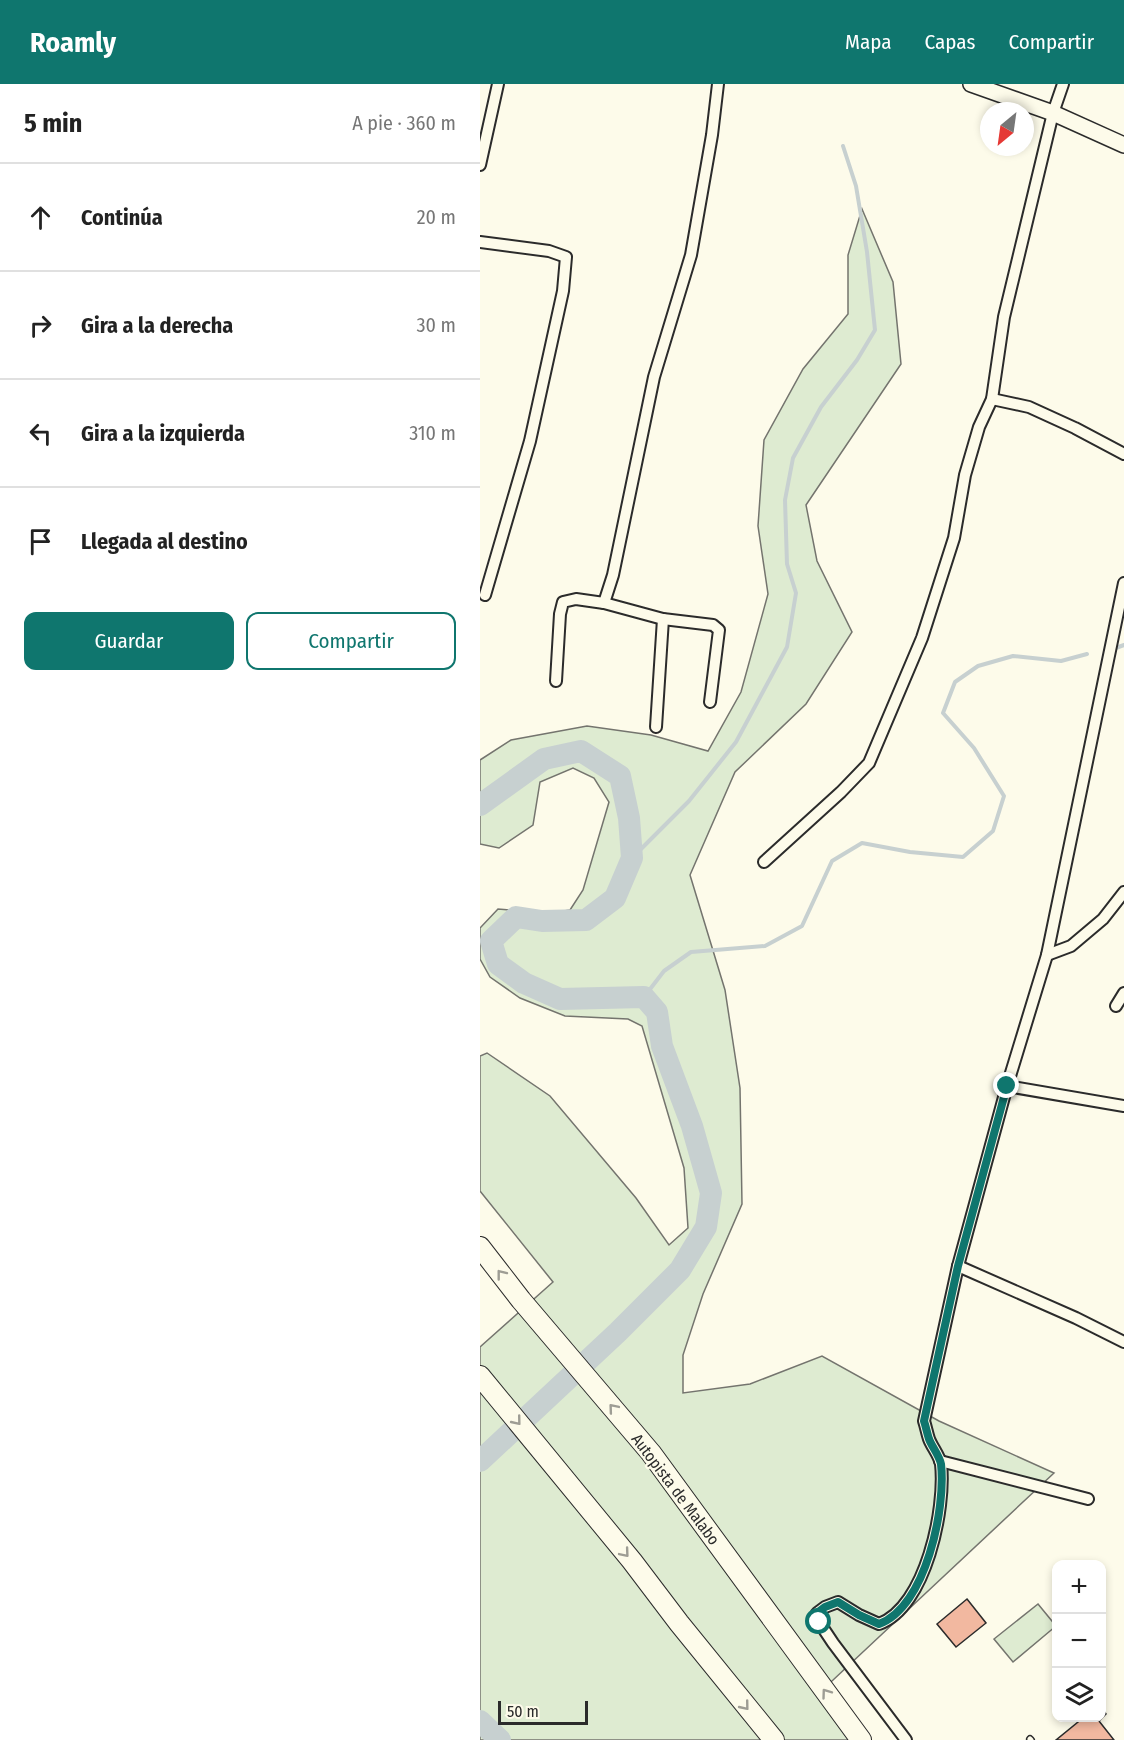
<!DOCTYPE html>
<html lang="es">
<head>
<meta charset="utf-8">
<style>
  :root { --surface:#fff; --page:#f2f2f2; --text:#222; --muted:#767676; --line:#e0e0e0; --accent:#0f766e }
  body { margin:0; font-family:"Fira Sans Condensed",sans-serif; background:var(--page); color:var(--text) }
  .controls { position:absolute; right:18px; bottom:18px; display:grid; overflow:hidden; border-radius:12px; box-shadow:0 3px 9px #0003 }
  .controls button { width:54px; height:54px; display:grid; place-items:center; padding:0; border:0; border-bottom:2px solid var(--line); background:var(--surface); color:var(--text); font:30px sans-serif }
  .compass { position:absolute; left:500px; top:18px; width:54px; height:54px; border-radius:50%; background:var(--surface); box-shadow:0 3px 9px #0003; rotate:209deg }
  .scale { position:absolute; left:18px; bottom:15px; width:90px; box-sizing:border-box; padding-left:6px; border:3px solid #2b2b2b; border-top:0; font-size:16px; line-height:21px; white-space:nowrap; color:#2b2b2b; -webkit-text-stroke:4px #fdfbea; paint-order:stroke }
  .stop { position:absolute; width:18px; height:18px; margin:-14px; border:4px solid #0f766e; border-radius:50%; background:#fff }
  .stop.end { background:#0f766e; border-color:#fff; box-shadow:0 2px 6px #0008 }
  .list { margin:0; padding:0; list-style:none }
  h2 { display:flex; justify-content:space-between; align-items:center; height:78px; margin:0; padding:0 24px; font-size:26px }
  h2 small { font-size:20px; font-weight:400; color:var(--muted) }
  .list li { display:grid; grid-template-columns:39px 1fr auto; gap:18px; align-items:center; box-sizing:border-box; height:108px; padding:0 24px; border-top:2px solid var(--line) }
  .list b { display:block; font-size:22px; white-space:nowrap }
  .list em { font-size:20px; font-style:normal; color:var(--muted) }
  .actions { display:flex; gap:12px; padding:18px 24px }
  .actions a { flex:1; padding:14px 0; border:2px solid var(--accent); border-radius:12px; text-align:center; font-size:21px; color:var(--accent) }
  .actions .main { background:var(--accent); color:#fff }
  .icon { flex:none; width:33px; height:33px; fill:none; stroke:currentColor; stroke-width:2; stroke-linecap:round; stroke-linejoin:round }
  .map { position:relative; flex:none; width:644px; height:1656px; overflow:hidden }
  header { display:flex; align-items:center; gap:36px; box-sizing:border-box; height:84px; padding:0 30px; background:var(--accent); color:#fff }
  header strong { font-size:28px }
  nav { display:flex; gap:33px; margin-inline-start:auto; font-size:21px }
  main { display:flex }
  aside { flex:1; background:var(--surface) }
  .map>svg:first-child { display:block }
</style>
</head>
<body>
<header>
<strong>Roamly</strong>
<nav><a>Mapa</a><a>Capas</a><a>Compartir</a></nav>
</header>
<main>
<aside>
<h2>5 min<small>A pie · 360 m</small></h2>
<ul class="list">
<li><svg class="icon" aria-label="ahead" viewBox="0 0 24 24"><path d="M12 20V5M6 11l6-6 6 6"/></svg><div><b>Continúa</b></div><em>20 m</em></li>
<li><svg class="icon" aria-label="right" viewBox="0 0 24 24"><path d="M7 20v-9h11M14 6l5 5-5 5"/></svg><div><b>Gira a la derecha</b></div><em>30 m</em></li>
<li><svg class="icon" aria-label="left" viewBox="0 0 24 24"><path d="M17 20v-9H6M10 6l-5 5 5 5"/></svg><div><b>Gira a la izquierda</b></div><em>310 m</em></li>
<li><svg class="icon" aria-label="arrive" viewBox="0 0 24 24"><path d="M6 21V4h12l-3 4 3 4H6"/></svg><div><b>Llegada al destino</b></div></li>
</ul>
<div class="actions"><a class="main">Guardar</a><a>Compartir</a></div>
</aside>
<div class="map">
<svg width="644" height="1656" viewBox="0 0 644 1656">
  <rect width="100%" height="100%" fill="#fdfbea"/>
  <!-- green -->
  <g fill="#deebd1" stroke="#74746e" stroke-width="1.5">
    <polygon points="382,125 413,198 421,280 326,421 337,477 372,548 326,620 255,688 210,791 245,906 260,1004 262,1120 223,1210 203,1271 203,1309 270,1300 342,1272 459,1337 574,1389 337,1611 369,1656 0,1656 0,1263 73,1198 0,1107 0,972 7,969 70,1012 156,1114 189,1161 208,1144 204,1084 162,942 148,935 85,932 40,914 10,893 0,875 0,844 18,825 71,829 90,826 103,806 129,718 114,694 93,684 60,698 53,741 19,764 0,760 0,676 31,656 107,642 171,651 228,667 261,608 288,510 278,442 284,356 323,285 368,230 368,171"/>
    <polygon points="558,1520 576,1542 533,1578 514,1555"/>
  </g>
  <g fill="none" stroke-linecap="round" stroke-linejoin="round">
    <!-- stream -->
    <g stroke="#c7d0d0" stroke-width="4">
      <polyline points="633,565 644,561"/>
      <polyline points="152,774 209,717 256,658 307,563 316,509 307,480 305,416 313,374 341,323 377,276 395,246 387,168 376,102 363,62"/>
      <polyline points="164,913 184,887 211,868 285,862 322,842 352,777 382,759 430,768 483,773 513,747 524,712 494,664 463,629 475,598 498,582 533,572 581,577 607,570"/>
    </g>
    <!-- river -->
    <g stroke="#c7d0d0" stroke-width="22">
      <polyline points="0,721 64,675 101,667 140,692 149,734 152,774 135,814 106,836 62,837 36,833 11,857 18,880 44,899 80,915 164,913 177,928 182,962 212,1042 231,1109 226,1143 200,1186 138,1248 0,1377"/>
      <polyline points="0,1637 20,1656"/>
    </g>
  </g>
  <!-- building -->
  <g fill="#f2b8a0" stroke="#2b2b2b" stroke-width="1.5">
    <polygon points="487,1515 506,1539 476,1563 457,1540"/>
    <polygon points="622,1624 626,1630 619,1637 634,1656 576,1656 603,1634 622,1634"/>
  </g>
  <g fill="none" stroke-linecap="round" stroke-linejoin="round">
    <defs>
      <polyline id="lane" points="550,1655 551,1656"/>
      <g id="street">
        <polyline points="0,81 18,0"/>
        <polyline points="0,158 69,167 86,173 83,207 50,357 5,511"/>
        <polyline points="512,315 549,323 595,344 644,370"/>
        <polyline points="76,597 80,530 83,518 96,515 124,519"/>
        <polyline points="230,618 239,546 233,541 183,535 124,519 133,491 174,293 211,171 232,51 238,0"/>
        <polyline points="176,643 183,535"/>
        <polyline points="284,778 361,708 389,679 442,554 474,454 485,391 499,343 512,315 524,233 573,29 583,0"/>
        <polyline points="567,871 591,862 623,835 644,808"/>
        <polyline points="636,922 644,909"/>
        <polyline points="527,1002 644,1022"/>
        <polyline points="478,1182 596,1234 644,1258"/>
        <polyline points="460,1377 608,1415"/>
        <path d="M426,1656L353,1559L339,1538L337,1529L345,1523L358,1518L379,1531L399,1540C446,1523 466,1424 461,1380C459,1371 452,1363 449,1355C447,1349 446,1343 444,1337L478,1182L527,1002L567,871L644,499"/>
      </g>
      <polyline id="secondary" points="491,0 573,29 644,61"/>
      <g id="highway">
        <polyline points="0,1163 41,1216 171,1369 381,1656"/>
        <polyline points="0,1292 152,1477 199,1539 294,1656"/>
      </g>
    </defs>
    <!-- lane casing -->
    <use href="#lane" stroke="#2b2b2b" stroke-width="8"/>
    <!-- street casing -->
    <use href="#street" stroke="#2b2b2b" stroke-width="14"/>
    <!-- secondary casing -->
    <use href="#secondary" stroke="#2b2b2b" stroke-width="18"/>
    <!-- highway casing -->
    <use href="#highway" stroke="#2b2b2b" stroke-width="22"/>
    <!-- lane -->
    <use href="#lane" stroke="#fdfbea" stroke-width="5"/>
    <!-- street -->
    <use href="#street" stroke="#fdfbea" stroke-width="10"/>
    <!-- secondary -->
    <use href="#secondary" stroke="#fdfbea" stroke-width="15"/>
    <!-- highway -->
    <use href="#highway" stroke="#fdfbea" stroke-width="20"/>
  </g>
  <!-- one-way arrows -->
  <defs><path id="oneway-chevron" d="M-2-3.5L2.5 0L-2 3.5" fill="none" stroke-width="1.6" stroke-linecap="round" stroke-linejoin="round" transform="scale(1.5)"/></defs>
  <g stroke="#9e9d94">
    <use href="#oneway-chevron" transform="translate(21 1190) rotate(-128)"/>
    <use href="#oneway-chevron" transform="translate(133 1324) rotate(-130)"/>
    <use href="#oneway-chevron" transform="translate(37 1337) rotate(51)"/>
    <use href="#oneway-chevron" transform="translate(145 1469) rotate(50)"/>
    <use href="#oneway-chevron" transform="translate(346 1609) rotate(-126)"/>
    <use href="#oneway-chevron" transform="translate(265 1622) rotate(51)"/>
  </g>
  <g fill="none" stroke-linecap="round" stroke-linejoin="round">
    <!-- route -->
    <path stroke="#0f766e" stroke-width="8" d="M339,1538L337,1529L345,1523L358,1518L379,1531L399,1540C446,1523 466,1424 461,1380C459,1371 452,1363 449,1355C447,1349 446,1343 444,1337L478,1182L527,1002"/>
  </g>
  <g text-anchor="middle" stroke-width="4.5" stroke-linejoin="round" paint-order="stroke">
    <!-- street labels -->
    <g font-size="16" fill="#2b2b2b" stroke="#fdfbea">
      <text transform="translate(196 1405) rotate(53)" y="6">Autopista de Malabo</text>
    </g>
  </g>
</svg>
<div class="controls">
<button>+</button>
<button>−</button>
<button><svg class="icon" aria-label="layers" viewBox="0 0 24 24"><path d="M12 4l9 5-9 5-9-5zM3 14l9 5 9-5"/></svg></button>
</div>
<svg class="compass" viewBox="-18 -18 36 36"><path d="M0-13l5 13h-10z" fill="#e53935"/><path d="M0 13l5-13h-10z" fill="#767676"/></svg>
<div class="scale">50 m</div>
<div class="stop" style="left:339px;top:1538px"></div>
<div class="stop end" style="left:527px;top:1002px"></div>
</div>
</main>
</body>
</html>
